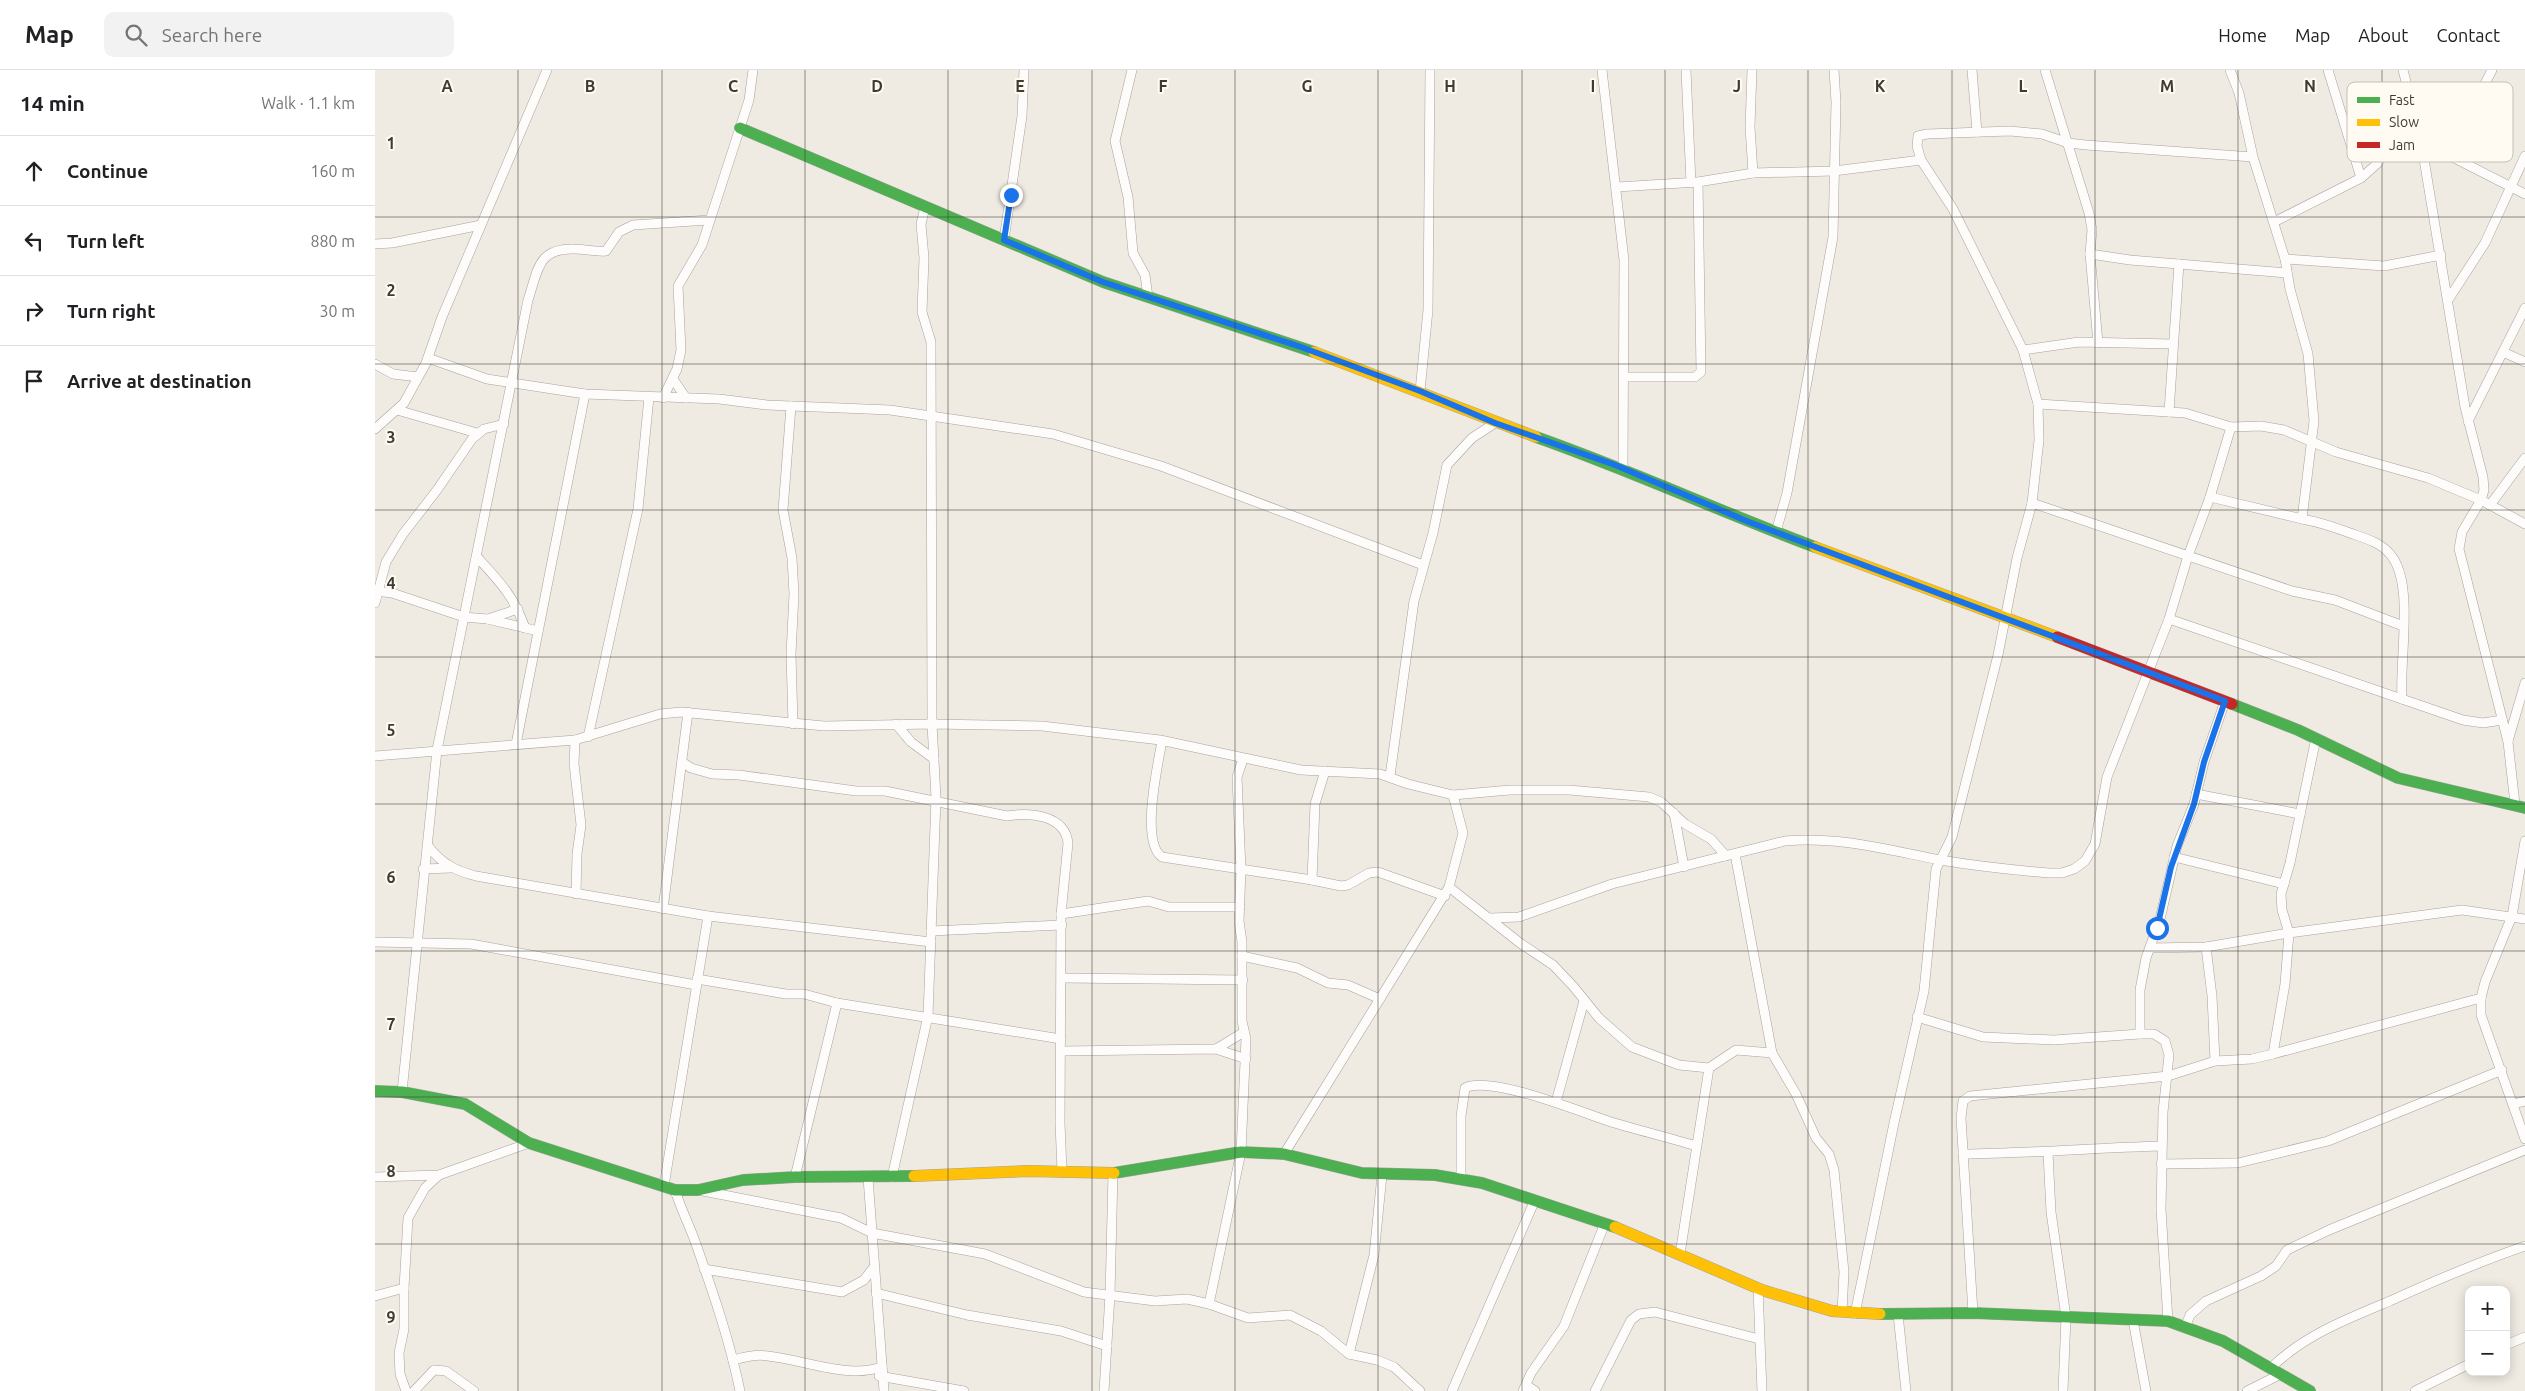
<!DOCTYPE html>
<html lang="en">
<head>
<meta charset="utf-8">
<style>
  :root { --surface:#fff; --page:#f2f2f2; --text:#202124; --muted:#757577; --line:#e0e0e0 }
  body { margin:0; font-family:Ubuntu,sans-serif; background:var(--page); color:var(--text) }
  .controls { position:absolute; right:15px; bottom:15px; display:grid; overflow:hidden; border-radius:10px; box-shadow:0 2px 12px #0003 }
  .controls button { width:45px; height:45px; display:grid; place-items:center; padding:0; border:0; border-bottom:1px solid var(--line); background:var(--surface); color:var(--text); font:25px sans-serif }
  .stop { position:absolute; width:15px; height:15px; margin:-11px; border:4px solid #1a73e8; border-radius:50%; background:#fff }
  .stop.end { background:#1a73e8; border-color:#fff; box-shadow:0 1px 5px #0008 }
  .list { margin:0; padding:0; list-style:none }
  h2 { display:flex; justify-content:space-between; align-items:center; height:65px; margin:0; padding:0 20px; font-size:21px }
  h2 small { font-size:16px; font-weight:400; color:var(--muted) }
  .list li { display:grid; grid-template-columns:32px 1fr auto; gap:15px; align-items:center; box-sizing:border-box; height:70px; padding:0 20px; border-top:1px solid var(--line) }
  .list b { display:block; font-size:19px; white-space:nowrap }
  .list em { font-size:16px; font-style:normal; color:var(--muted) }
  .icon { flex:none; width:28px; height:28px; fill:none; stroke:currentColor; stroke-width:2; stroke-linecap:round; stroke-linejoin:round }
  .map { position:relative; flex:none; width:2150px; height:1321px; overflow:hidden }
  header { display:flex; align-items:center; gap:30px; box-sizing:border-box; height:70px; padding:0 25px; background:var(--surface); border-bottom:1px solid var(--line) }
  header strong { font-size:24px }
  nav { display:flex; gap:28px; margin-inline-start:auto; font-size:18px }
  .search { width:350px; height:45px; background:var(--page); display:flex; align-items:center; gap:12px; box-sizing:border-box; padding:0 18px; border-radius:10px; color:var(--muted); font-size:19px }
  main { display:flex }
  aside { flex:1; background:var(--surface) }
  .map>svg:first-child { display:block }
</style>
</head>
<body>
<header>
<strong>Map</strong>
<div class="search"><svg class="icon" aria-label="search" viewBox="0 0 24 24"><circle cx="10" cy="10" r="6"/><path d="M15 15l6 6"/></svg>Search here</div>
<nav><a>Home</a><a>Map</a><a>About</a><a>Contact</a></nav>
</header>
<main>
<aside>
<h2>14 min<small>Walk · 1.1 km</small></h2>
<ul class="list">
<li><svg class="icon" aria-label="ahead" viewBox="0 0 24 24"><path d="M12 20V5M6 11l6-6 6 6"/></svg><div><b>Continue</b></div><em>160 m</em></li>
<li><svg class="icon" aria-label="left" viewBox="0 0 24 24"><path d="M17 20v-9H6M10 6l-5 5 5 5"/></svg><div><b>Turn left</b></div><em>880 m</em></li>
<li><svg class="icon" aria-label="right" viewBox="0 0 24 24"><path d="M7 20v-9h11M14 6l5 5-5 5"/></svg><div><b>Turn right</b></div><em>30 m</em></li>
<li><svg class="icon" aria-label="arrive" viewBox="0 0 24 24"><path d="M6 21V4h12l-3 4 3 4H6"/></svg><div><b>Arrive at destination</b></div></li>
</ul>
</aside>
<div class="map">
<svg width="2150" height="1321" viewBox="0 0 2150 1321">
  <rect width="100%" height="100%" fill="#efebe3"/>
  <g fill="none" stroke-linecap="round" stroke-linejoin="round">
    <defs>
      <g id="street">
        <polyline points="757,0 740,71 753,127 758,183 770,205 773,227"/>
        <polyline points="1227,0 1249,190 1248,398"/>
        <polyline points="1311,0 1316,113"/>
        <polyline points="1377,0 1375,57 1378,103"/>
        <polyline points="1597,0 1602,62"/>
        <polyline points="1670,0 1714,143 1717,160 1715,184 1755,190 1912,203"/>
        <path d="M1855,0L1864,23L1878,87L1910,189L1915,219L1933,284L1939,351L1927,449C1944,452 1959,457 1975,463C1989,468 2005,472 2015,484C2040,512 2024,590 2027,629"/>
        <polyline points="1953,0 1986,108"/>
        <polyline points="2028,0 2046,71 2090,337 2108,407 2109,420 2106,430 2087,462 2084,479 2133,672 2140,734"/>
        <polyline points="2073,86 2117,0"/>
        <polyline points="1242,117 1323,112 1378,103 1459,101 1546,90"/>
        <polyline points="1899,152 1986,108 2003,93 2012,76 2019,72 2046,71 2150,124"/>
        <polyline points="629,170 647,46 649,0"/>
        <polyline points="0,174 17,173 106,155"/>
        <polyline points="1715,184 1723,273"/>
        <polyline points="1910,189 2009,196 2066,185"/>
        <polyline points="2073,230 2110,173 2150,86"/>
        <polyline points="1648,280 1704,272 1798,274"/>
        <polyline points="2128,282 2150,292"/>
        <polyline points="53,288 112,309 210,324 344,329 392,335 515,340 678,364 786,396 1048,495"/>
        <polyline points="0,294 18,304 43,307"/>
        <polyline points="1249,307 1320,307 1326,302 1323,112"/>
        <polyline points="298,309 311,328"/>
        <polyline points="1045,321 1053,240 1055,0"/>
        <polyline points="288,328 302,299 306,280 303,216 327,175 374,30 378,0"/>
        <polyline points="416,336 408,440 417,488 419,524 416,584 418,654"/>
        <polyline points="22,340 102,363"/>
        <polyline points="1794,342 1804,194"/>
        <polyline points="2093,351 2150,238"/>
        <polyline points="1856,357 1886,356 1909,360 1961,382 2053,408 2106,430 2150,454"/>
        <polyline points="0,359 29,333 51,293 67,247 172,0"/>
        <polyline points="1835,427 1927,449"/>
        <polyline points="1657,433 1917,521 1960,530 2028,556"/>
        <polyline points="2115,435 2150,388"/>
        <polyline points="1401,462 1412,423 1458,167 1461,32 1459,0"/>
        <path d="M102,487C124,511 139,526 150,558"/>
        <polyline points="0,521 17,523 89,547 112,549 163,561"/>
        <polyline points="0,533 11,492 28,464 62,420 97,369 109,359 129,354"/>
        <polyline points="113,549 143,539"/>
        <polyline points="1794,549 2088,650 2108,653 2127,650"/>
        <polyline points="521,654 536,672 559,689"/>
        <polyline points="213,667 263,439 274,327"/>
        <polyline points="200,670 199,694 206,755 202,784 201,824"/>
        <path d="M787,671C783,694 765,772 787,787L937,810L966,816L973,815L994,803L1003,802L1070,826"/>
        <polyline points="2133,671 2150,613"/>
        <polyline points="141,674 210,324"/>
        <polyline points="0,686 200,670 285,644 306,642 449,656 557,654 667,656 785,670 926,700 1005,704 1033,714 1078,725 1135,720 1194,720 1274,727 1286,732 1310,754 1336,769 1351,786"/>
        <path d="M307,692L316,698L337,704L364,705L481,721H510L632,746C655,742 690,745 693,773L686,844L685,1053L687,1101"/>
        <polyline points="1015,706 1039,531 1058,463 1072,395 1097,368 1120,353"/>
        <polyline points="1821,724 1925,744"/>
        <polyline points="1299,743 1309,797"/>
        <polyline points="2150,771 2137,846 2110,912 2106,928 2106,945 2150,1069"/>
        <path d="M54,777C67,794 81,801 101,806L333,846L556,872"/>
        <polyline points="1360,784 1397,983 1421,1024 1441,1068 1454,1084 1459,1100 1469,1202 1467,1242"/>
        <polyline points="1799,787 1909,814"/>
        <polyline points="48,799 76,798"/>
        <polyline points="937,810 940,734 950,701"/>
        <polyline points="1074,817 1088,763 1078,725"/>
        <polyline points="288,839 313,642"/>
        <polyline points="686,844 773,831 794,837 865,837"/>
        <path d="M1115,848L1144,847L1237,814L1410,771C1463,766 1513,780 1565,790C1601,796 1638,800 1674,803H1687L1699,799L1710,791L1720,774L1732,707L1794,549L1813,486L1835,427L1856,357L1810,343L1663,334"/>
        <polyline points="556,861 687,855"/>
        <polyline points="0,872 96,874 321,915"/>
        <polyline points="1831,877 1837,926 1840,991"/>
        <polyline points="1775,878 1831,877 1914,863 2087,840 2150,849"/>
        <polyline points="867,886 922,898 953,913 973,915 1005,929"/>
        <polyline points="688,908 868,910"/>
        <polyline points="322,909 411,924 429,924 462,933 686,969"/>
        <polyline points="1542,947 1608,967 1679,970 1765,964 1779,964 1790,971 1794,985 1788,1042 1786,1139 1793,1251"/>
        <polyline points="1765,964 1765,920 1771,888 1785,849 1802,776 1819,734 1829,692 1850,631"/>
        <polyline points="841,979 869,962"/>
        <polyline points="687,981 841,979 871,989"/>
        <polyline points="1898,984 1910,914 1914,863 1907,840 1906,824 1915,793 1941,668"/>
        <path d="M27,1022L62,680L153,230C163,201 162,178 199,179C210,179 220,182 231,181L244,162L258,155L334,150"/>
        <polyline points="1181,1032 1209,931"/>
        <polyline points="2138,1034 2150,1031"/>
        <polyline points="1673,1083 1676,1142 1691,1247 1688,1321"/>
        <polyline points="909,1084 1074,817 1145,873 1178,895 1198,916 1224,948 1257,977 1304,995 1334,998"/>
        <path d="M1588,1084C1655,1083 1720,1078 1786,1076"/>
        <polyline points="1786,1094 1863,1093 1953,1071 2127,1000"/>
        <polyline points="0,1107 64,1105 154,1073"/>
        <polyline points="420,1107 462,933"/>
        <polyline points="517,1107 553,946 561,728 557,654 556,272 547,242 549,188 546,154 550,137"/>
        <polyline points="493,1108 509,1321"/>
        <path d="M1086,1109V1046L1090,1018C1115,1005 1206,1042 1233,1051C1262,1060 1292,1067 1321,1076"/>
        <polyline points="289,1116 333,846"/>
        <path d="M300,1120C306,1140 316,1158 322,1177C339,1225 355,1272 365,1321"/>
        <polyline points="328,1121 466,1148 497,1163 610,1184 709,1222 780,1231 812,1229 834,1234 873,1248 915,1245 946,1261 974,1284 1002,1290 1019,1297 1045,1321"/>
        <polyline points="1305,1184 1334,998 1361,980 1397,983"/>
        <polyline points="329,1199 467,1222 489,1210 499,1197"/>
        <polyline points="1383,1218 1387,1321"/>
        <polyline points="501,1223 592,1245 686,1261 732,1276"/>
        <polyline points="0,1226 29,1218"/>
        <polyline points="834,1234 866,1082 871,969 867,951 867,872 864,851 866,800 862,707 868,689"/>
        <polyline points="1598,1243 1586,1048 1588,1031 1595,1026 1793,1006 1840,991 1877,989 1898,984 2106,928"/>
        <polyline points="1480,1244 1519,1053 1549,921 1561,799 1577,767 1623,585 1642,488 1657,433 1664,370 1663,334 1648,280 1578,139 1546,90 1542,76 1543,66 1552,64 1635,61 1667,64 1693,73 1711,75 1878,87"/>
        <polyline points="1523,1244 1531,1321"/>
        <polyline points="1758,1250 1771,1321"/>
        <polyline points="1811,1255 1815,1245 1831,1231 1886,1206 1901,1196 1912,1180 1954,1160 2150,1080"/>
        <polyline points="2131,1275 2150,1267"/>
        <polyline points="974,1284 999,1185 1007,1105"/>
        <path d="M358,1290C370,1287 381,1284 393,1286C430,1290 471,1309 507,1297"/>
        <path d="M1895,1299C1927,1266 1974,1248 2015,1231C2059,1211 2104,1192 2150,1176"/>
        <polyline points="504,1306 589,1321"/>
        <polyline points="1151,1315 1160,1321"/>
        <polyline points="31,1321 25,1304 24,1283 29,1259 29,1218 33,1148 50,1118 64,1105"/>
        <polyline points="39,1321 59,1300 71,1301 99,1321"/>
        <polyline points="729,1321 735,1225 738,1103"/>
        <polyline points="1077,1321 1160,1130"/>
        <polyline points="1148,1321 1156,1303 1189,1256 1230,1153"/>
        <polyline points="1220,1321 1256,1250 1264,1244 1280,1242 1384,1269"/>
        <polyline points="1872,1321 1904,1305"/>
        <polyline points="2040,1321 2094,1294"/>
      </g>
      <g id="fast">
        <polyline points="365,58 728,212 939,282"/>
        <path d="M1161,367C1255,400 1346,442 1440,477"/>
        <polyline points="1857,634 1923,660 2023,708 2150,738"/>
        <polyline points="0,1021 27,1022 90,1034 154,1073 300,1120 323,1120 368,1110 420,1107 539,1106"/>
        <polyline points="739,1103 866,1082 909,1084 987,1103 1060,1105 1107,1113 1240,1157"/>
        <polyline points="1505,1244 1598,1243 1793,1251 1848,1271 1935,1321"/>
      </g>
      <g id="slow">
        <polyline points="939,282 1161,367"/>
        <polyline points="1440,477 1682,567"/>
        <polyline points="539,1106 653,1101 739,1103"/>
        <polyline points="1240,1157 1387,1220 1457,1241 1505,1244"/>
      </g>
      <polyline id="jam" points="1682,567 1857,634"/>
    </defs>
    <!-- street casing -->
    <use href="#street" stroke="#a6a39d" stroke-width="10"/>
    <!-- fast casing -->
    <use href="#fast" stroke="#a6a39d" stroke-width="12"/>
    <!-- slow casing -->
    <use href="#slow" stroke="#a6a39d" stroke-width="12"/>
    <!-- jam casing -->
    <use href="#jam" stroke="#a6a39d" stroke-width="12"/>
    <!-- street -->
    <use href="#street" stroke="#fdfcfb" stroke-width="9"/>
    <!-- fast -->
    <use href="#fast" stroke="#4caf50" stroke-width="11"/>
    <!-- slow -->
    <use href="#slow" stroke="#ffc107" stroke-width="11"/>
    <!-- jam -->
    <use href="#jam" stroke="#c62828" stroke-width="11"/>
  </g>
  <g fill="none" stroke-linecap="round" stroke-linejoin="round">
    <!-- route -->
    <polyline stroke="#1a73e8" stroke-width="6" points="636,125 629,170 728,212 926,277 1045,321 1120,353 1240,395 1374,452 1850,631 1829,692 1819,734 1796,797 1782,858"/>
  </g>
  <!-- grid -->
  <path fill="none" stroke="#3e3b35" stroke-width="1" stroke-opacity="0.55" d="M143,0V1321M287,0V1321M430,0V1321M573,0V1321M717,0V1321M860,0V1321M1003,0V1321M1147,0V1321M1290,0V1321M1433,0V1321M1577,0V1321M1720,0V1321M1863,0V1321M2007,0V1321M0,147H2150M0,294H2150M0,440H2150M0,587H2150M0,734H2150M0,881H2150M0,1027H2150M0,1174H2150"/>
  <!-- legend -->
  <rect x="1972" y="12" width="166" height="80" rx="8" fill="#fffbf2" stroke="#c5c1b9" stroke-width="1"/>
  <rect x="1982" y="27" width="23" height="6" fill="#4caf50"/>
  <rect x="1982" y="49" width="23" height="7" fill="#ffc107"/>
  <rect x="1982" y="72" width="23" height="6" fill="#c62828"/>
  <g font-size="14" fill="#3e3b35">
    <text x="2014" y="35">Fast</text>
    <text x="2014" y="57">Slow</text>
    <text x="2014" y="80">Jam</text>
  </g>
  <g font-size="16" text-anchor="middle" font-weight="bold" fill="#3e3b35" stroke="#fffbf2" stroke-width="4" stroke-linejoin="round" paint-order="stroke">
    <text x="72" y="22">A</text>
    <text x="215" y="22">B</text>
    <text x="358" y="22">C</text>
    <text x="502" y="22">D</text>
    <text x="645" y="22">E</text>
    <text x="788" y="22">F</text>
    <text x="932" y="22">G</text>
    <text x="1075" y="22">H</text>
    <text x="1218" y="22">I</text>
    <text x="1362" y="22">J</text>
    <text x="1505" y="22">K</text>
    <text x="1648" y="22">L</text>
    <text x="1792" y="22">M</text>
    <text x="1935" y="22">N</text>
    <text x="16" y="79">1</text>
    <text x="16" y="226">2</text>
    <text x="16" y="373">3</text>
    <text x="16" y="519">4</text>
    <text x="16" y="666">5</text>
    <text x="16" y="813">6</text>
    <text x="16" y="960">7</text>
    <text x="16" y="1107">8</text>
    <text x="16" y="1253">9</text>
  </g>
</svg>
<div class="controls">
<button>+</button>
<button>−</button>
</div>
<div class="stop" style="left:1782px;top:858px"></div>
<div class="stop end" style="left:636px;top:125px"></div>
</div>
</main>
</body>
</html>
